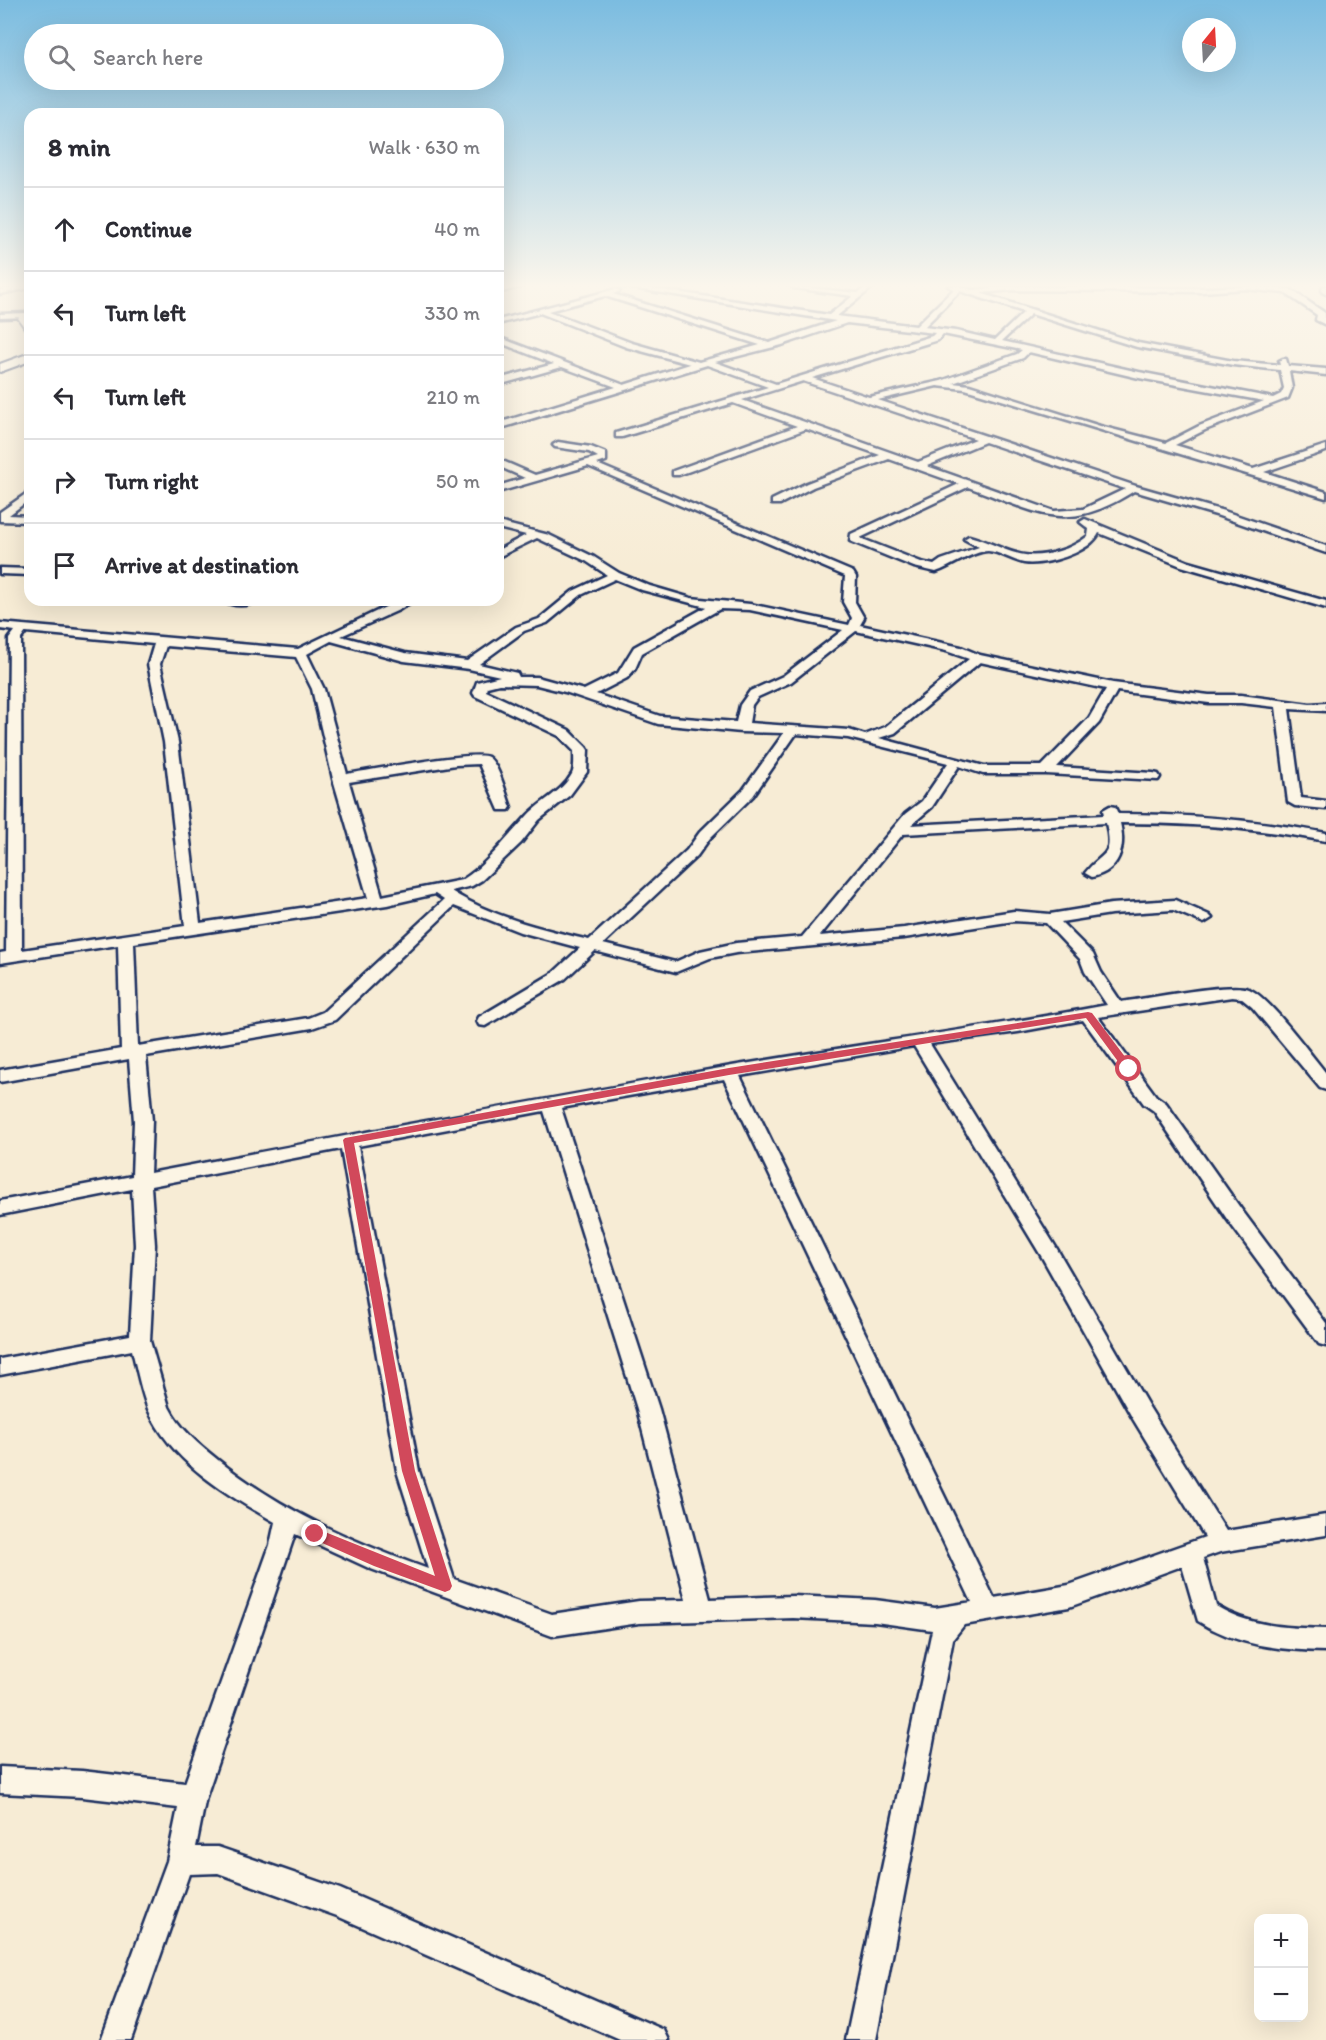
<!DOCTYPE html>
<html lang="en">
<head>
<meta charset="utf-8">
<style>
  :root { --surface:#fff; --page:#f2f2f3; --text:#2b2b33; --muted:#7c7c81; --line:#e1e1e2 }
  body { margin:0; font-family:Itim,sans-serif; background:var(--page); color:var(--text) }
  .controls { position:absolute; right:18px; bottom:18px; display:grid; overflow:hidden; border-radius:12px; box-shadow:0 6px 24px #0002 }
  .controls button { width:54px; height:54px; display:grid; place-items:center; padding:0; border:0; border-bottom:2px solid var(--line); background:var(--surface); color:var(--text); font:30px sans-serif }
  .compass { position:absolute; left:1182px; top:18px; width:54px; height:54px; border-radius:50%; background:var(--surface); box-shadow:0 6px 24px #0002; rotate:18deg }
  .stop { position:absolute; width:18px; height:18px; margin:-14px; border:4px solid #d1495b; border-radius:50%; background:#fff }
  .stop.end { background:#d1495b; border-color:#fff; box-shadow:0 2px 6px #0008 }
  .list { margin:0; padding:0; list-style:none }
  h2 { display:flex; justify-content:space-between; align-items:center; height:78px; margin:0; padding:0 24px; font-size:26px }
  h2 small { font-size:20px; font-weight:400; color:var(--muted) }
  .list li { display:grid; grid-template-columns:39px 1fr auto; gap:18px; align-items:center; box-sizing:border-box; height:84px; padding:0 24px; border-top:2px solid var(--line) }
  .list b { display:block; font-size:22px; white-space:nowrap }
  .list em { font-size:20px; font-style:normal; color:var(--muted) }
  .icon { flex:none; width:33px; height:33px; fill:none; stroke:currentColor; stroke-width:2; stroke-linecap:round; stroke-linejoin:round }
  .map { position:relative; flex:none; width:1326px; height:2040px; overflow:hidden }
  .search { position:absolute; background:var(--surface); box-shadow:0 6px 24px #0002; left:24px; top:24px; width:480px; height:66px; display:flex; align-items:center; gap:15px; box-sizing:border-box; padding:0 21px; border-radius:33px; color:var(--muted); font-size:22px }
  .panel { position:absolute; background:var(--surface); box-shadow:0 6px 24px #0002; left:24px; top:108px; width:480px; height:498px; border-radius:18px }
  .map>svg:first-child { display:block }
</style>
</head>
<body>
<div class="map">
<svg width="1326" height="2040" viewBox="0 0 1326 2040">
  <rect width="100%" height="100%" fill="#f7ecd5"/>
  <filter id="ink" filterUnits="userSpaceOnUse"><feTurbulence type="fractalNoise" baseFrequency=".0167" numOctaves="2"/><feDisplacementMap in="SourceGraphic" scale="12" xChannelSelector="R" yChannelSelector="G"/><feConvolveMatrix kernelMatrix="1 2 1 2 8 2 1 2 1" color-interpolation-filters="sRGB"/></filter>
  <g filter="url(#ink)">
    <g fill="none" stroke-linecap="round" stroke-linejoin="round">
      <defs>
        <g id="street">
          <polygon points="20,286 30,286 30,288 0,294 0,290"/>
          <polygon points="511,286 523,286 498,293 498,289"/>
          <path d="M620,286H636L829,315L853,296L794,288L791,286L858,293L867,286H874L837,316L916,326L954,289L948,286H959L972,290L1013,286L1202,288L1254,286L1290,289L1325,313L1326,325L1316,320L1317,315L1285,293L1245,289L1202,292L1013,290L980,293L1138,343L1233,361L1280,365L1279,361L1283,359H1286L1288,366L1326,369V375L1289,371L1292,388L1288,398L1205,430L1175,445L1253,469L1326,445V451L1264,472L1326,492V498L965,389L937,386L878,400L1136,486L1224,511L1326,546V553L1216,515L1134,491C1063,536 1039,512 968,487L860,538L921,562L934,565L941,560L979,547L964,539L969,536C1005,546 1019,564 1059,551C1069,548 1079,543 1088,536L1089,529L1080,522L1085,519L1189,562L1326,601V608L1181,566L1099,533C1090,553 1044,566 1024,563C1014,561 997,551 988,551C973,551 949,568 936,572L914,567L850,541L851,534L959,484L889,459L813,487L780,504H772V500L807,483L880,455L806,429L679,475H673V471L797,426L733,403L622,437H616V433L768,387L707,365L498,429V423L616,387L562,367L498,385V379L554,364L498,342V337L624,385L690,364L626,347L540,313L498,324V320L616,289L620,291L613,294L769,343L836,321ZM960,291L1024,312L995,340L956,331L924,327ZM605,296L760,345L699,362L632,343L548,311ZM1031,314L1137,347L1233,365L1280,370L1284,388L1281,394L1273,398L1139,372L1002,341ZM847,323L935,333L932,336L776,384L715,362L782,345ZM943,334L1022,350L1017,354L941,381L869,397L812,378L938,340ZM1029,352L1139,378L1264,401L1199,426L1166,443L1100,426L969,385L953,383L1023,358ZM803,381L976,439L918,462L742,400ZM985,442L1125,489L1083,509L1054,511L927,466Z"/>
          <polygon points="1323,286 1326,286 1326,294 1322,292"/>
          <polygon points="26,313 30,315 29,317 0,318 0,314"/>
          <path d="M558,442L591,447L606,453V461L597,464L853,572L856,577L855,602L864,618L860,625L961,647L980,655L1113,683L1209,695H1241L1310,704L1326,703V711L1289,709L1301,798L1326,801V809L1295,806L1288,802L1276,707L1241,703H1209L1117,691L1099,723L1057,767L1153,773L1158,774L1160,777L1158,780L1046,774H983L959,766L932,807L911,825L1104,815L1103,810L1110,806L1115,807L1118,814C1189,814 1257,820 1326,833V841C1257,828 1190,823 1120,823C1126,847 1120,871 1092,877L1085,873C1103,850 1114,859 1106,823L903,834L820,936L904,928L1014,911L1050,914L1111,904L1175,900L1209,915L1212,918L1204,923L1173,910L1111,914L1061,922L1093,954L1101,972L1121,1002C1146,999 1230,982 1249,989C1268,996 1311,1055 1326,1073V1090L1320,1088L1252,1007L1241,998L1232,997L1098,1017L1156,1096L1166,1103L1241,1209L1326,1323V1346L1319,1344L1227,1219L1154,1111L1144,1104L1083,1020L1018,1032L930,1044L1057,1249L1149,1407L1226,1531L1326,1515V1535L1220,1552L1203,1558L1216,1606C1250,1627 1288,1628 1326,1629V1651C1280,1650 1237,1646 1198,1621L1182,1566L1069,1607L964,1625L953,1639L876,2040H846L932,1630L875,1622L793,1618L639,1623L552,1636L371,1569L295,1534L206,1797L196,1847H218L340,1889L664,2030L669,2040H620L337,1916L218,1873L189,1874L131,2040H101L167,1861L178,1808L82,1797L0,1793V1767L82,1771L185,1783L270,1545L275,1522C227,1495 171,1462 148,1409C141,1391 137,1370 132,1350L0,1375V1359L130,1335L135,1245L132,1189L0,1215V1201L132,1176L134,1121L129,1059L0,1082V1070L121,1049L118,945L0,963V953L6,952L9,639L15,631L0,629V623L298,649L400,600H414L399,610L341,636L405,653L467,661L516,627L539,619L573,591L607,575L586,561L537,538L498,557V550L526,535L498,528V522L549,535L594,557L619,573L650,586L691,598L750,604L849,625L852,618L843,602L845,576L588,466L498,492V486L525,478L498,466V459L535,475L598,457L589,452L555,447L553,445ZM615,579L642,590L706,607L634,647L618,673L584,690L537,677H519L517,673L479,664L524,631L547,623L581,595ZM720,609L750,610L843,630L783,676L750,691L740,705L736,722L660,716L596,694L627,678L635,669L642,653ZM856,631L946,651L969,659L885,727L865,735L849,730L749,723L752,705L758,697L791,682ZM26,632L154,644L148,664L164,742L185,926L22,950L21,639ZM331,641L404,661L469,669L500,676L477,682L473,693L475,696L559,736L574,751C574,758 575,768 572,774C562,792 542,800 528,815C507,837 489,863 462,880L382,896L349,782L456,765L479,764L499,810H509L511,807C506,795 499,764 488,757C476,750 367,771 347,774L324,689L307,654ZM166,646L296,657L312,689L333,779L368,898L200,923L178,742L160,664ZM980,662L1106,689L1089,718L1042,766H984L879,738L895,733ZM499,684L537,685L565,692L658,724L741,732L784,733L743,790L700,832L687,850L589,940C542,929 492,917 451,891L472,886L482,880L521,843L539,820L570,795L587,772L588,750L586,747L569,730L486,691L487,687ZM796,734L848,738L948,763L922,801L905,814L802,937L736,943L700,951L675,962L603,944L697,856L710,838L753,796ZM435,894L444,900L323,1012L308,1018L138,1046L134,943L387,905ZM454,906L520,932L580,948L553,973L479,1017L477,1021L479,1025L485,1026L565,979L595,951L676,972L710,958L736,953L904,938L1014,921L1046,923L1080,959L1085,972L1107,1005C981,1029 853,1045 726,1067C533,1101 342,1136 150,1173L152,1121L146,1056L312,1028L335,1020ZM914,1046L1043,1259L1133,1419L1205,1537L1069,1585L994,1598L740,1076ZM724,1079L972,1602L935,1608L875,1600L793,1596L710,1599L659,1409L561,1108ZM544,1111L637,1409L686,1600L639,1601L552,1614L454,1579L419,1471L358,1146ZM341,1149L397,1471L428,1569C353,1542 280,1510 218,1460C199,1445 180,1429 169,1407L150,1341L155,1245L151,1186Z"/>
          <polygon points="30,491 30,499 9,515 30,516 30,522 0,521 0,512"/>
          <polygon points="0,568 30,569 30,575 0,574"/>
          <path d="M223,600H258C249,607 232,607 223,600Z"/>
        </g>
        <g id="secondary">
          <polygon points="30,310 30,331 26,330 18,318"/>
          <polygon points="30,353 30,361 0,372 0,364"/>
        </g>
      </defs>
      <!-- street casing -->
      <use href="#street" stroke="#1b2f5e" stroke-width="5"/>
      <!-- secondary casing -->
      <use href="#secondary" stroke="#1b2f5e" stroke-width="4"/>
      <!-- street -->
      <use href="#street" fill="#fcf5e5" fill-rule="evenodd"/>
      <!-- secondary -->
      <use href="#secondary" fill="#fcf5e5" fill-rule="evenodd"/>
    </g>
  </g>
  <!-- sky -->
  <linearGradient id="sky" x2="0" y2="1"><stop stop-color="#7bbce0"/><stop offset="0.5" stop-color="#fbf6ec"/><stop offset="1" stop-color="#fbf6ec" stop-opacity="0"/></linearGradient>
  <rect width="1326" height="571" fill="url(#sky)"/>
  <!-- route -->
  <polygon fill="#d1495b" points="1088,1012 1092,1013 1132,1066 1132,1071 1125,1071 1086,1018 729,1075 354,1143 415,1471 452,1586 450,1590 445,1592 374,1566 311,1538 309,1534 311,1530 315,1528 435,1576 402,1471 343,1140 345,1138 729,1068"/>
</svg>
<div class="controls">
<button>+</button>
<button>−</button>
</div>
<svg class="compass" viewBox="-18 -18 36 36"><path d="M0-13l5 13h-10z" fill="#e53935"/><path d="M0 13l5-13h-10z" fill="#7c7c81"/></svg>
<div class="stop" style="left:1129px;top:1069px"></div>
<div class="stop end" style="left:315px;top:1534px"></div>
<div class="search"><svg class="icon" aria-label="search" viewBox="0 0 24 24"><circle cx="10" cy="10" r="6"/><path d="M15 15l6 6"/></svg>Search here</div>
<section class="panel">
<h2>8 min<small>Walk · 630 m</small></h2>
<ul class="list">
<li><svg class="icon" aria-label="ahead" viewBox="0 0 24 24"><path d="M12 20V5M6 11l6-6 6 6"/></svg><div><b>Continue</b></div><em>40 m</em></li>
<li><svg class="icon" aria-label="left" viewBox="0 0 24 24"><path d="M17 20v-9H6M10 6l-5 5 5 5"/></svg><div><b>Turn left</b></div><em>330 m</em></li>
<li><svg class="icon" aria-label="left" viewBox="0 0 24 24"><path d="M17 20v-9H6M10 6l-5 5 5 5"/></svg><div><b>Turn left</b></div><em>210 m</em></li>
<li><svg class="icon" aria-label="right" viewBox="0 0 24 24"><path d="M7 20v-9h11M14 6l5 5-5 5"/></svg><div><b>Turn right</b></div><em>50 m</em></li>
<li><svg class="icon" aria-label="arrive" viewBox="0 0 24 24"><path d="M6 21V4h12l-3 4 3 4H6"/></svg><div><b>Arrive at destination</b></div></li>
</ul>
</section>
</div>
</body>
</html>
